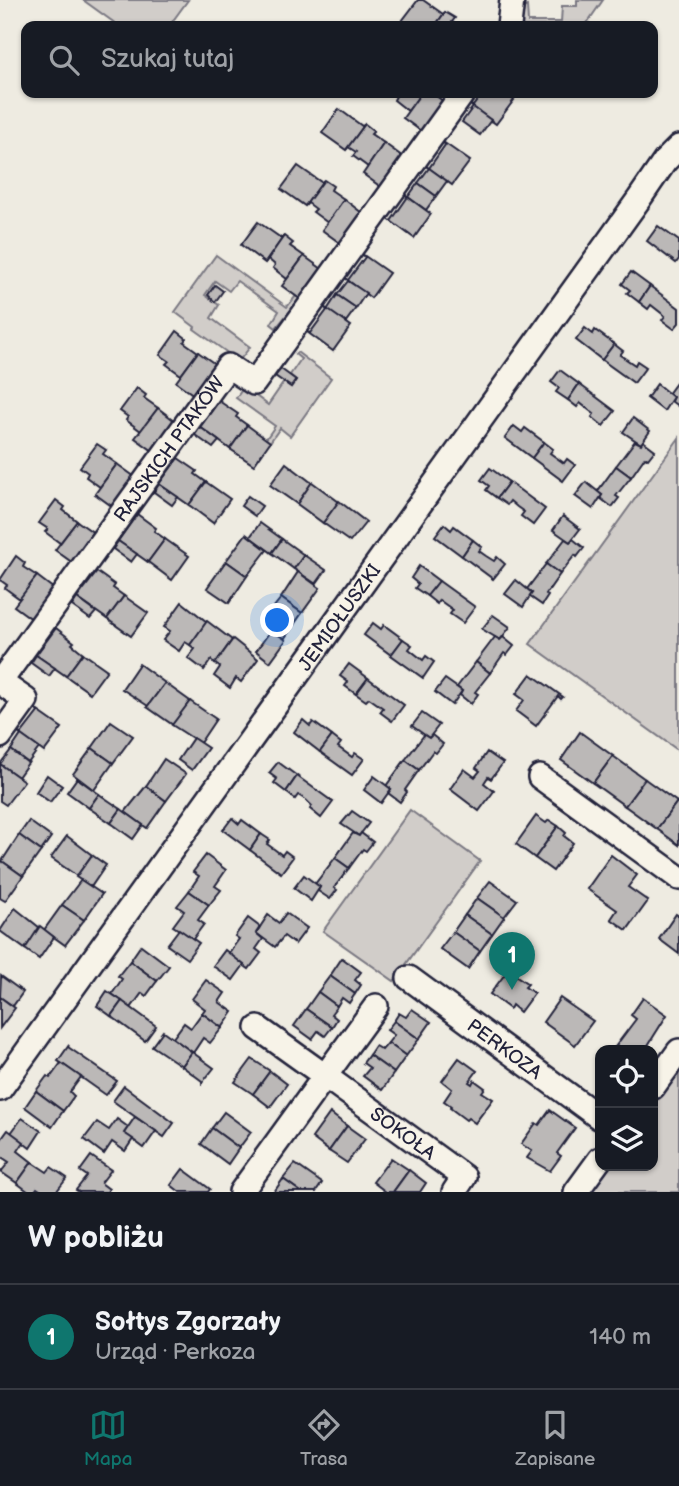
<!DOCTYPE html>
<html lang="pl">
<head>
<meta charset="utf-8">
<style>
  :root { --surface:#171b24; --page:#242831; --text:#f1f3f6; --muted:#9ea1a6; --line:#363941; --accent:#0f766e }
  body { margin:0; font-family:"Balsamiq Sans",sans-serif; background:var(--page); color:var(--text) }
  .controls { position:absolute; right:21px; bottom:21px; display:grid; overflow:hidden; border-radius:14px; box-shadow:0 2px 5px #0004 }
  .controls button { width:63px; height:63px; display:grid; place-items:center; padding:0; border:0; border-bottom:2px solid var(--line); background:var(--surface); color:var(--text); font:35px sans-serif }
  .you { position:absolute; left:278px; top:621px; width:24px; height:24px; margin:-18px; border:5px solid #fff; border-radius:50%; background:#1a73e8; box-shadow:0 0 0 10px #1a73e833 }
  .badge { display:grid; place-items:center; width:46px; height:46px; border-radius:50%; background:var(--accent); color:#fff; font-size:23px; font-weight:700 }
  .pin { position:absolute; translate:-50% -58px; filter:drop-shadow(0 2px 4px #0008) }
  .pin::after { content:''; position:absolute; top:37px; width:24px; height:21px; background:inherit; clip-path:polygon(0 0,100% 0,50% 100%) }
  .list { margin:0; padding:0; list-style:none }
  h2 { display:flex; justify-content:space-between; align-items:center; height:91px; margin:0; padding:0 28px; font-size:30px }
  h2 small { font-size:23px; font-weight:400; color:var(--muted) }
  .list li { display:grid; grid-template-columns:46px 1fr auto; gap:21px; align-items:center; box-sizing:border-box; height:105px; padding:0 28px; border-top:2px solid var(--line) }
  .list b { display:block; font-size:26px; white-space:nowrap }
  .list p { margin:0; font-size:23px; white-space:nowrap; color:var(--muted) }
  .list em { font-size:23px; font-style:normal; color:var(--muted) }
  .icon { flex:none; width:38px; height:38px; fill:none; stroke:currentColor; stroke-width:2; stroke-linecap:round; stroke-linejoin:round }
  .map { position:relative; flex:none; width:679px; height:1192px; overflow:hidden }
  .search { position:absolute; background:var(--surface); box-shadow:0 2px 5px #0004; left:21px; right:21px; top:21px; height:77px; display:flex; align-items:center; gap:18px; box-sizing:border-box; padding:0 24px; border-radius:14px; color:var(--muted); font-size:26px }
  .sheet { height:196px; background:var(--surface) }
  nav { display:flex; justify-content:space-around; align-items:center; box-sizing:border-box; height:98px; border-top:2px solid var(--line); background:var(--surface); font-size:19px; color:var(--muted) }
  nav a { display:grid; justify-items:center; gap:4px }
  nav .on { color:var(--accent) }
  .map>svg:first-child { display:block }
</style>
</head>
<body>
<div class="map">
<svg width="679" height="1192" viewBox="0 0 679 1192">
  <rect width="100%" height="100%" fill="#eeebe1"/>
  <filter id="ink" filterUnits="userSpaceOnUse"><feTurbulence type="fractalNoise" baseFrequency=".0143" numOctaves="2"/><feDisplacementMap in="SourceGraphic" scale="14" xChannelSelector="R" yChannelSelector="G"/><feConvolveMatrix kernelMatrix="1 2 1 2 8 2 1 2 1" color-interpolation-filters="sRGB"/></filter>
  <g filter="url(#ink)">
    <!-- green -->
    <g fill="#d1cdc9" stroke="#7a7882" stroke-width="2">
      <polygon points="83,0 188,0 169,26 119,26"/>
      <polygon points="577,0 603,0 585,26 522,26 520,9 527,6 528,22 561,22 562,6 577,6"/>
      <polygon points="216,255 287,307 296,296 300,299 276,328 271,324 279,311 237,281 229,291 215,281 205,295 219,305 211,318 250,347 239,361 194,329 195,327 175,312"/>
      <polygon points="297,352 331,378 290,436 280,428 270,442 266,439 275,426 236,398 244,387 268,405 284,382 291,387 296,380 290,375 301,359 295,354"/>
      <polygon points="679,438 679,751 530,644"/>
      <polygon points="410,810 480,861 394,981 323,931"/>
      <polygon points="679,1065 679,1192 587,1192 606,1166 653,1166 653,1101"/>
    </g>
    <!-- building -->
    <g fill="#bbb8b7" stroke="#22223b" stroke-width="2">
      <polygon points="418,0 423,0 443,14 445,12 435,26 410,26 402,21"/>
      <polygon points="445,12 455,18 452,22 458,26 435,26"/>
      <polygon points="391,93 421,93 408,111 394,100 396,96"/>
      <polygon points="421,93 432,93 443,101 421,131 403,118"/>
      <polygon points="483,93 504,93 514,100 496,124 470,105 473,106"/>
      <polygon points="473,107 491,120 480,135 462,122"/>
      <polygon points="339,109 362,126 365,124 346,150 322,133"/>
      <polygon points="365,124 374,131 371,134 384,143 368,167 353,156 356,152 348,147 346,150"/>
      <polygon points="443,142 470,161 452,185 426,166 429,168 445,145"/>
      <polygon points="384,143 403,157 381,187 363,174"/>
      <polygon points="298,166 321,182 324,180 305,206 281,189"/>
      <polygon points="429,168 447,181 436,196 418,183"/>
      <polygon points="324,180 333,186 331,190 344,199 328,223 313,212 316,209 308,203 305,206"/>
      <polygon points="418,183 436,196 426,210 408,197"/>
      <polygon points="405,195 431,214 414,238 388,219 391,221 407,198"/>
      <polygon points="344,199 362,213 340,243 322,230"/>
      <polygon points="258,222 281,238 284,236 265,263 241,245"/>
      <polygon points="658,226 679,241 679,259 676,263 647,241"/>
      <polygon points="284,236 293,243 290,246 304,256 287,279 273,268 275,265 268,259 265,263"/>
      <polygon points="362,254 389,273 371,298 345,278 348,280 365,257"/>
      <polygon points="304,256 322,269 300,299 282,286"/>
      <polygon points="631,272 650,286 639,302 627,293 630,290 622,284"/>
      <polygon points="348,281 366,293 356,308 337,295"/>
      <polygon points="215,285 223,291 215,302 208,295"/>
      <polygon points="650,286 679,308 679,323 674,329 662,320 665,316 651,305 648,309 639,302"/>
      <polygon points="337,295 356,308 345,323 327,310"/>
      <polygon points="324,307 351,326 333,351 307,332 310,333 327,310"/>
      <polygon points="585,328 593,334 595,330 614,344 602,360 576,340"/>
      <polygon points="177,331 186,338 184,342 198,352 181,375 166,364 169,361 160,355"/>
      <polygon points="614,344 623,351 620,355 635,365 637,361 646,367 634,383 602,360"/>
      <polygon points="198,352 215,364 194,395 176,382"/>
      <polygon points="281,369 296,380 291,387 275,376"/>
      <polygon points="560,370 579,384 568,400 556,392 559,388 551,382"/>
      <polygon points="679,379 679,407 671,401 673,397 668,394"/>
      <polygon points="579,384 615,411 603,426 592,417 594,414 580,403 577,407 568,400"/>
      <polygon points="657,384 673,397 664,411 647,398"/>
      <polygon points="137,388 146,395 144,398 158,408 141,431 126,420 128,417 120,411"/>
      <polygon points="219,401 238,414 236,417 247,425 230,449 200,427"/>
      <polygon points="158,408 175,421 153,451 135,438"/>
      <polygon points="633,418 650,431 641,444 623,432"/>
      <polygon points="247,425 270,442 254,465 230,449"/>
      <polygon points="514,426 522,432 525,428 544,442 532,458 505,438"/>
      <polygon points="200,427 219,441 213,448 195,435"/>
      <polygon points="635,441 641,444 643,441 655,450 648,459 645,457 631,477 616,466"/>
      <polygon points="544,442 553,449 550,453 564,463 567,459 575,465 563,481 532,458"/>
      <polygon points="97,444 106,450 103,454 117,464 100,487 86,477 88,473 80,467"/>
      <polygon points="178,458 197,471 195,474 206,482 189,505 159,484"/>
      <polygon points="286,463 312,483 297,504 270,485"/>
      <polygon points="117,464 135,477 113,507 95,494"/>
      <polygon points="616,466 631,477 616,496 619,498 612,507 600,498 602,495 597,492"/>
      <polygon points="490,468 509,482 497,498 486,490 489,486 481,480"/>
      <polygon points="206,482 230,499 213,523 189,505"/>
      <polygon points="312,482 339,502 323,523 297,504"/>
      <polygon points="509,482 545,509 533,525 521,516 524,512 517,507 510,501 507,505 497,498"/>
      <polygon points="586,482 602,495 593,509 575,496"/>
      <polygon points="159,484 178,497 172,505 154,492"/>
      <polygon points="248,496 262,506 255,516 241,506"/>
      <polygon points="56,500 65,507 63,510 77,521 60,543 45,532 48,529 39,523"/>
      <polygon points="339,501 366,522 350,542 323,523"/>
      <polygon points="137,514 156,528 154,531 165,539 148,562 118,541"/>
      <polygon points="563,516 580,529 570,542 553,530"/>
      <polygon points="77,521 94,533 73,563 55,550"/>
      <polygon points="260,523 282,539 272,553 250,537"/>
      <polygon points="444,524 451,530 454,526 473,540 462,556 435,536"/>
      <polygon points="246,534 267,550 247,576 226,561"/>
      <polygon points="165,539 189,556 172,580 148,562"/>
      <polygon points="282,539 304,555 294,569 272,553"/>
      <polygon points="565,539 570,542 573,539 584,548 577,557 575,555 560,574 546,564"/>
      <polygon points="473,540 482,547 479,551 486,556 494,561 497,557 505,564 493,579 462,556"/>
      <polygon points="118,541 137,554 131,562 113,549"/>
      <polygon points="304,555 326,570 316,584 294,569"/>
      <polygon points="16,556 25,563 23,567 37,576 20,599 5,588 7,585 0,580"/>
      <polygon points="226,561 247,576 229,603 207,588"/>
      <polygon points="546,564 560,574 546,594 548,596 542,605 529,596 532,593 527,589"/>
      <polygon points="419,566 439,581 427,596 415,588 418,584 411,578"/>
      <polygon points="97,572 115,585 113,588 124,596 107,619 77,598"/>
      <polygon points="298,572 320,588 302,613 281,598"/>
      <polygon points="37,576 54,589 32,619 14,606"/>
      <polygon points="516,580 532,593 523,607 505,594"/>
      <polygon points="439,581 475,607 463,623 450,614 453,610 439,600 437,604 427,596"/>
      <polygon points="124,596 148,613 131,636 107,619"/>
      <polygon points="77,598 96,612 90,619 72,606"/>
      <polygon points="281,598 302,613 284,639 261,623"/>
      <polygon points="182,602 207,622 190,645 185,642 179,651 163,640 170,631 164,627"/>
      <polygon points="493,615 510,627 500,640 482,629"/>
      <polygon points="207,621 232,640 215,664 211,660 204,670 188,658 195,649 190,645"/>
      <polygon points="373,623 381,629 384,625 403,639 391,655 364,635"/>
      <polygon points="56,628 74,642 72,644 83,653 66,676 36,655"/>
      <polygon points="271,630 286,640 270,662 256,651"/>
      <polygon points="495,637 500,640 503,637 514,646 507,655 504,653 490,673 476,662"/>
      <polygon points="233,639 258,659 241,682 236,678 230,688 214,676 220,667 215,664"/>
      <polygon points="403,639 412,645 409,649 423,660 426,656 434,662 423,678 391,655"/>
      <polygon points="83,653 107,670 90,693 66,676"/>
      <polygon points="36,655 55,668 49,676 31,663"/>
      <polygon points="476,662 490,673 475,692 478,694 471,704 460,695 462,691 457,687"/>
      <polygon points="139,664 165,683 148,706 122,689"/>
      <polygon points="349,664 368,678 356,694 345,686 348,682 340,676"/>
      <polygon points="531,674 563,697 561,699 558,696 536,726 516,711 524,700 516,694"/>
      <polygon points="368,678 404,705 392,721 380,712 383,708 369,698 366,701 356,694"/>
      <polygon points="445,679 462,691 452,705 435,692"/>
      <polygon points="165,683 190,701 173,725 147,707"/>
      <polygon points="190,701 216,719 200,743 172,725"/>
      <polygon points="35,709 62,728 44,752 18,733 21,734 38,712"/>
      <polygon points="422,713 439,725 429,738 412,726"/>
      <polygon points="303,720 310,726 313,722 332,736 320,752 294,732"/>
      <polygon points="111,721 133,736 113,763 92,748"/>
      <polygon points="580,732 613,756 593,783 561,760"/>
      <polygon points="21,735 39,748 28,763 11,750"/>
      <polygon points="424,735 429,738 432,735 443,744 436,753 433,751 419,770 405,760"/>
      <polygon points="332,736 341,743 338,747 352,757 355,753 364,759 352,775 320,752"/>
      <polygon points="193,738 208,748 192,770 178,760"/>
      <polygon points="92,748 113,763 94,790 73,774"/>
      <polygon points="11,750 28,763 18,777 0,764"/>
      <polygon points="487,752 503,763 491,779 488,777 484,783 494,791 479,811 450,789 464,769 475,777 480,771 476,768"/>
      <polygon points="613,756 645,779 625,806 593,783"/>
      <polygon points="164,759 186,774 166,801 146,786"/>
      <polygon points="405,760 419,770 405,790 407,792 400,802 388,793 391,789 386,786"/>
      <polygon points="278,762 297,776 286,792 274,783 277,779 269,773"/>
      <polygon points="0,764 24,781 6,805 0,801"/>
      <polygon points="47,775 62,786 50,802 36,792"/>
      <polygon points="297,776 333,802 321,818 310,809 312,806 306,800 298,795 295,799 286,792"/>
      <polygon points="374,776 391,789 381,803 364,790"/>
      <polygon points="77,778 99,794 89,808 67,792"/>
      <polygon points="645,779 677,802 657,829 625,806"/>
      <polygon points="146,786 166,801 147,828 125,812"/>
      <polygon points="99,794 121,809 111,823 89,808"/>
      <polygon points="677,802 679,803 679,845 657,829"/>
      <polygon points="121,809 143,825 133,839 111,823"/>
      <polygon points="352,811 369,823 359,836 341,824"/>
      <polygon points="536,816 546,823 549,820 558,826 535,858 516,844"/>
      <polygon points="232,818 239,824 242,820 261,834 250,850 223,830"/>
      <polygon points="29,821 51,837 41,851 19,835"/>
      <polygon points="558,826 566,833 564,836 573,843 553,871 535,858"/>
      <polygon points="353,833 359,836 361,833 373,842 366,851 363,849 349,868 335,858"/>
      <polygon points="261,834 270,840 267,844 274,849 282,855 285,851 293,857 281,873 250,850"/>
      <polygon points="19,835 41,851 23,876 2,861"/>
      <polygon points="67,836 92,855 77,876 51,858"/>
      <polygon points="92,855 106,865 91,887 76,877"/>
      <polygon points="206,855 226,870 215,886 221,890 209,905 189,891 199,876 193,872"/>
      <polygon points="611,855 637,875 628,887 648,901 627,930 611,919 617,910 587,889"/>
      <polygon points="335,858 349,868 334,888 337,890 330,899 318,891 320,887 315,884"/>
      <polygon points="2,861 23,876 5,901 0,898 0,864"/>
      <polygon points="304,875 320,887 311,901 294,888"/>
      <polygon points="81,880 102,894 84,920 62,905"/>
      <polygon points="490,881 517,900 504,917 477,898"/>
      <polygon points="189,891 209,905 198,920 204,924 193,939 173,926 184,911 177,906"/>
      <polygon points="477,898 504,917 492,934 465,915"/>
      <polygon points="62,905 84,920 65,945 44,930"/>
      <polygon points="15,908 40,928 25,949 0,931"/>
      <polygon points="286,913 307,928 295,944 284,936 275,947 256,933 268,915 279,923"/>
      <polygon points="676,914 679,916 679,954 659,939"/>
      <polygon points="465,915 492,934 480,951 453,932"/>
      <polygon points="248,918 260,927 256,933 263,939 256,949 261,953 249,969 228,954 239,939 235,936"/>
      <polygon points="40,926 54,937 39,959 25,949"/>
      <polygon points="179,929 199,943 187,959 167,945"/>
      <polygon points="453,932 480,951 468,969 440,949"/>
      <polygon points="141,945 169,966 157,981 130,961"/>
      <polygon points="225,950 244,965 233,980 213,966"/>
      <polygon points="342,958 361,972 355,980 361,985 355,994 330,976"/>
      <polygon points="130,961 157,981 146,996 142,993 131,1008 112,994 122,979 118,976"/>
      <polygon points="508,970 528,984 525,987 534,993 520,1012 512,1005 510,1009 490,994"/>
      <polygon points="1,976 23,992 13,1006 0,997"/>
      <polygon points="330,976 355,994 349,1003 342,998 337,1006 318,992"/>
      <polygon points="206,980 225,993 219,1002 233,1012 222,1028 202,1013 205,1009 192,999"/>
      <polygon points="107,991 122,1001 111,1016 97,1006"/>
      <polygon points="318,992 337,1006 331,1014 337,1019 332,1027 306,1009"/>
      <polygon points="0,997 15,1008 0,1028"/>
      <polygon points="560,998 593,1021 575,1045 543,1022"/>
      <polygon points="643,998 667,1015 645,1050 619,1050 615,1047 636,1019 631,1015"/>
      <polygon points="122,1001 156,1026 145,1041 111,1016"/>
      <polygon points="306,1009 332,1027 325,1036 318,1031 312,1039 294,1026"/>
      <polygon points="412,1009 431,1022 419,1039 394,1021 399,1013 406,1017"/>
      <polygon points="202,1013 222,1028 210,1043 203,1038 193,1053 173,1038 184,1023 191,1028"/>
      <polygon points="394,1021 419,1039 406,1056 388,1043 394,1035 387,1030"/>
      <polygon points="163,1031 192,1052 182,1066 152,1046"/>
      <polygon points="388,1043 406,1056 394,1073 369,1055 375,1046 382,1050"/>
      <polygon points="69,1045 68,1047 117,1081 106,1095 58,1061"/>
      <polygon points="192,1052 214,1068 202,1083 202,1081 182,1066"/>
      <polygon points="369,1055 394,1073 382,1090 363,1076 370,1068 363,1063"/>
      <polygon points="459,1058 477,1071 469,1082 472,1084 474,1080 485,1088 482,1092 493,1099 475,1123 468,1118 466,1120 450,1108 451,1106 444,1101 452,1089 442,1081"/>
      <polygon points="252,1059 270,1071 253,1094 235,1082"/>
      <polygon points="61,1063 81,1077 70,1092 74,1096 63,1111 36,1091 47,1076 50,1078"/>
      <polygon points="270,1071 287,1084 270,1107 253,1094"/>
      <polygon points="124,1086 174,1123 164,1137 113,1101"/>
      <polygon points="36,1091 63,1111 52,1127 25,1107"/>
      <polygon points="550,1110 575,1128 557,1153 561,1156 550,1171 527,1158 532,1151 521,1144 536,1123 539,1125"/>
      <polygon points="224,1112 251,1132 239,1148 212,1128"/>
      <polygon points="330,1113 347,1126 329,1151 312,1138"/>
      <polygon points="135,1117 156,1131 144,1148 124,1133"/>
      <polygon points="22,1118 41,1131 30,1148 11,1133"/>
      <polygon points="117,1119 128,1127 124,1133 133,1139 125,1151 112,1142 104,1154 84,1139 97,1122 109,1130"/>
      <polygon points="347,1126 365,1139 347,1163 329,1151"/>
      <polygon points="212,1128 239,1148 228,1164 201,1144"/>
      <polygon points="8,1130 24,1142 18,1151 32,1162 17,1183 1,1172 9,1162 0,1156 0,1141"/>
      <polygon points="91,1156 111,1170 101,1183 109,1189 107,1192 79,1192 76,1190 87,1176 80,1171"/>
      <polygon points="391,1158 409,1170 393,1192 386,1192 373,1182"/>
      <polygon points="32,1162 47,1172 51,1167 67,1178 56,1192 43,1192 37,1188 34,1192 29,1192 17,1183"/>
      <polygon points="295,1164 322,1183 316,1192 301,1192 283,1179"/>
      <polygon points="183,1169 210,1189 208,1192 180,1192 171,1185"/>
      <polygon points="409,1170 426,1183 420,1192 393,1192"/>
      <polygon points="283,1179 301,1192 274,1192"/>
    </g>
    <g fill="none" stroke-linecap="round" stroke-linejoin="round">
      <defs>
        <g id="street">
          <polyline points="509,26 512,0"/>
          <path id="s1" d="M0,736L26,700L0,682L228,366L254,383L463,93"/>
          <polyline points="540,777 679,878"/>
          <path id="s2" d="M409,978L600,1118"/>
          <polyline points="258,1028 325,1076 376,1006"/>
          <polyline points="653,1087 679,1051"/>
          <path id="s3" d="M0,1089L639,199L665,161L679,147"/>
          <path id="s4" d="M241,1192L325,1076L464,1177L454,1192"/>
          <polyline points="576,1192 600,1159"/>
        </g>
      </defs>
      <!-- street casing -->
      <use href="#street" stroke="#22223b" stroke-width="28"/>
      <!-- street -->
      <use href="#street" stroke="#f7f3e8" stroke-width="23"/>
    </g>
  </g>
  <g text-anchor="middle" stroke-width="5" stroke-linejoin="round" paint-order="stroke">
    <!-- street labels -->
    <g font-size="19" fill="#22223b" stroke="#f7f3e8">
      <text dy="7" stroke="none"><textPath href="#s1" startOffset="364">RAJSKICH PTAKÓW</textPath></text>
      <text dy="7" stroke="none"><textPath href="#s3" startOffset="581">JEMIOŁUSZKI</textPath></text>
      <text dy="7" stroke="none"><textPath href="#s2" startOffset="119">PERKOZA</textPath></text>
      <text dy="7" stroke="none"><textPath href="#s4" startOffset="240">SOKOŁA</textPath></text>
    </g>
  </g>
</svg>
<div class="controls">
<button><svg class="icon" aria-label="locate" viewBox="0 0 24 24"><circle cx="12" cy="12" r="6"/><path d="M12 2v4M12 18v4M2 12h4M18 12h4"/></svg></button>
<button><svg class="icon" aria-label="layers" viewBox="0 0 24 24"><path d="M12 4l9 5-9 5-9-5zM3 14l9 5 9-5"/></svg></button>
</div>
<div class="you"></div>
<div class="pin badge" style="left:512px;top:990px">1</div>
<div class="search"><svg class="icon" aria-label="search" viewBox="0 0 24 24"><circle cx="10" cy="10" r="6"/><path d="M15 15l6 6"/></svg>Szukaj tutaj</div>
</div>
<section class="sheet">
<h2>W pobliżu<small></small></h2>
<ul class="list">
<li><span class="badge">1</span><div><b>Sołtys Zgorzały</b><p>Urząd · Perkoza</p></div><em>140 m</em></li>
</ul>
</section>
<nav>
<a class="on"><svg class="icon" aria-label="map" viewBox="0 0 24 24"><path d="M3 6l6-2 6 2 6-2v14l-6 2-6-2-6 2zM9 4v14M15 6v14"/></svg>Mapa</a>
<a><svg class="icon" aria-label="directions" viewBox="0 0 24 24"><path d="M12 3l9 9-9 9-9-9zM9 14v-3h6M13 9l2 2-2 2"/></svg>Trasa</a>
<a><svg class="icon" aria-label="saved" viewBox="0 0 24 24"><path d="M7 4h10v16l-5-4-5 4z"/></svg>Zapisane</a>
</nav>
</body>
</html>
